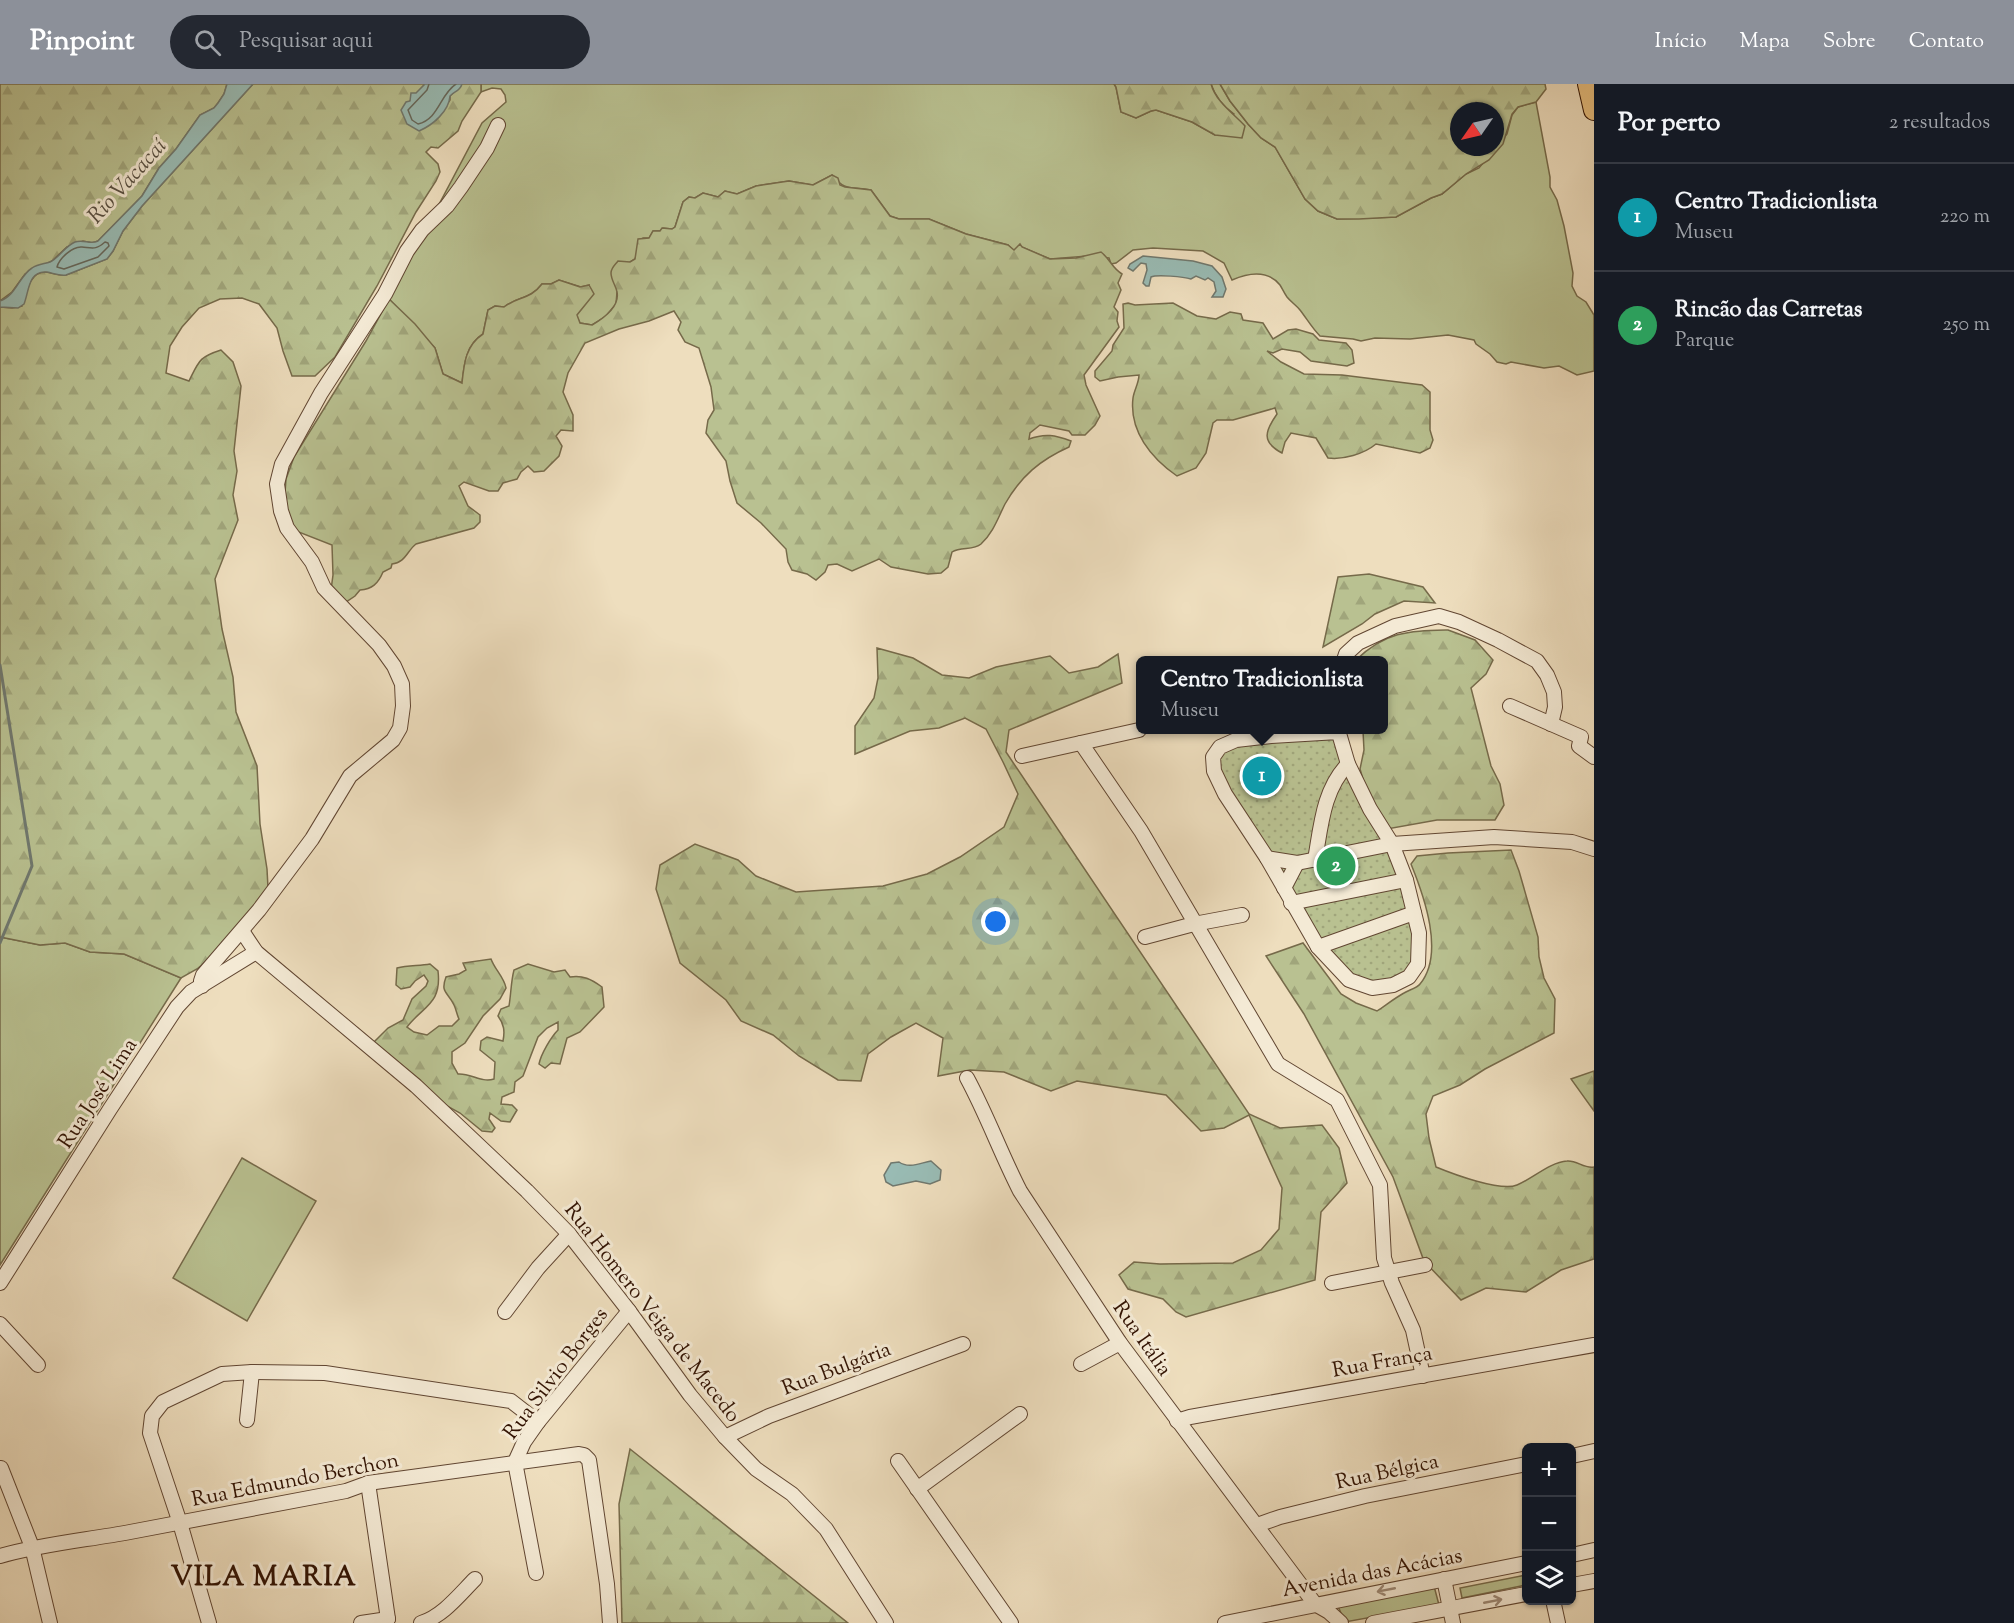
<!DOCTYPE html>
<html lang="pt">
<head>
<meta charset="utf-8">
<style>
  :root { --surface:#171b24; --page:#242831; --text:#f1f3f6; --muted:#9ea1a6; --line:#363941; --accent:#8c9099 }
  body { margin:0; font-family:"Sorts Mill Goudy",serif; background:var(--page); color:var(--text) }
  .controls { position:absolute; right:18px; bottom:18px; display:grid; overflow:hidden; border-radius:9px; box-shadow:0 2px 4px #0004 }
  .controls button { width:54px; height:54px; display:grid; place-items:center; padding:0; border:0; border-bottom:2px solid var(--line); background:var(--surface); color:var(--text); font:30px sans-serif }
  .compass { position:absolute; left:1450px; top:18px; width:54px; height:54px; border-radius:50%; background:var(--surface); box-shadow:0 2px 4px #0004; rotate:236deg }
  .you { position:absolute; left:996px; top:838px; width:21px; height:21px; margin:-15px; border:4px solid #fff; border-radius:50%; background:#1a73e8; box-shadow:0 0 0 9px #1a73e833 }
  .badge { display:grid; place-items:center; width:39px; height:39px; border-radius:50%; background:var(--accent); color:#fff; font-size:20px; font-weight:700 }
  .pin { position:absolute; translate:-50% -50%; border:3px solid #fff; box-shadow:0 2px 6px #0006 }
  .popup { position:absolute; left:1136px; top:572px; width:252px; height:78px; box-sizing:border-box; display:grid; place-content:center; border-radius:9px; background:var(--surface); filter:drop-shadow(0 2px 4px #0005); font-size:20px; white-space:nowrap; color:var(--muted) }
  .popup b { font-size:22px; color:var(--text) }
  .popup::after { content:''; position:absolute; left:50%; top:100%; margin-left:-12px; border:12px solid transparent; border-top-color:var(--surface) }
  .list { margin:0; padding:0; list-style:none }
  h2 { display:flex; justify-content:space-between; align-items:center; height:78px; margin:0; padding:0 24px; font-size:26px }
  h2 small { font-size:20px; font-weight:400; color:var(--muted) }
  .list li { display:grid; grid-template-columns:39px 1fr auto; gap:18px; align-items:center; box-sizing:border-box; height:108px; padding:0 24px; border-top:2px solid var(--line) }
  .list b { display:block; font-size:22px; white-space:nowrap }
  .list p { margin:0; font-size:20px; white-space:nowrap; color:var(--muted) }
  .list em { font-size:20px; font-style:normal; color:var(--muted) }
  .icon { flex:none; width:33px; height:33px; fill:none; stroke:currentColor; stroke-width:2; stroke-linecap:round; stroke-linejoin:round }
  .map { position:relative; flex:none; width:1594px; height:1539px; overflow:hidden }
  header { display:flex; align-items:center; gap:36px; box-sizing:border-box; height:84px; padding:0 30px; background:var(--accent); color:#fff }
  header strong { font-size:28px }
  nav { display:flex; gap:33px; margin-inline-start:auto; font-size:21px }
  .search { width:420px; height:54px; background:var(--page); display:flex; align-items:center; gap:15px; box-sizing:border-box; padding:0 21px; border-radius:33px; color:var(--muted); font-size:22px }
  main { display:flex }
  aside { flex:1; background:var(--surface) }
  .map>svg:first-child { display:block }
</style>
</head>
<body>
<header>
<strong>Pinpoint</strong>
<div class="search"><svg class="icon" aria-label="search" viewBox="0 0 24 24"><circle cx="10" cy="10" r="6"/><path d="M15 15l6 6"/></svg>Pesquisar aqui</div>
<nav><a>Início</a><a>Mapa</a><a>Sobre</a><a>Contato</a></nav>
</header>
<main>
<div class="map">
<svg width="1594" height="1539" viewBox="0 0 1594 1539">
  <defs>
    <pattern id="forest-firs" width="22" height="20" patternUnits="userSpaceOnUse" patternTransform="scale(1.5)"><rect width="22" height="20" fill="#b9c191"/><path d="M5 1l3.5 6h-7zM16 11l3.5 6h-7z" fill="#a0a57b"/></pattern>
    <pattern id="park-dots" width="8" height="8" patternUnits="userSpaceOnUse" patternTransform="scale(1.5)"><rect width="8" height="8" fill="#b9c191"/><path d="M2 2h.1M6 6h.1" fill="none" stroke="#a0a57b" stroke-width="1.8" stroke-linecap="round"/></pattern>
  </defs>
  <rect width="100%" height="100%" fill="#eedebe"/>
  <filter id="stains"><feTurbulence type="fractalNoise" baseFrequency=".00333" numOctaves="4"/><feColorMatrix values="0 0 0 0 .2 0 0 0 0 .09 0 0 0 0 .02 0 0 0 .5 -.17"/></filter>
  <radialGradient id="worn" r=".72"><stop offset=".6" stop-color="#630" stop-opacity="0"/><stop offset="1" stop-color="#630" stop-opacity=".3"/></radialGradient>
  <!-- green -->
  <g fill="#b9c191" stroke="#766a4a" stroke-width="1.5">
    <path d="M481,0H1114L1116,3L1121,28L1136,34L1151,27L1156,26L1192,38L1215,51L1234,30C1224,23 1215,12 1211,0H1220L1230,17L1248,40L1261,54L1275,63L1305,115L1318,127L1337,135L1396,133L1431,114L1442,110L1466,90L1479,84L1507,50L1512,31L1518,23L1536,18L1550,93V103L1557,116L1564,142L1573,189L1572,202L1577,212L1586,218L1594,231V287L1577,291L1559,282L1544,284L1511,278L1506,280L1497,278L1490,270L1476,260L1474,256L1448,251L1410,255L1375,254L1361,257L1353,255L1320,252C1312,244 1307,235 1300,226C1296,221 1291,218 1287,213C1284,209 1282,204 1280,201C1267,185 1248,189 1232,196L1224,179L1203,167L1153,164L1133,166L1116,179L1111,180L1109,174L1088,172L1050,175L1022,163L1014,167L1008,161L966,150L929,135H899L890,132L871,106C852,102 845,108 832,91L813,101L789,97L756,102L737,110L725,107L718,113L703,109L695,114L689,113L683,118L675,143L672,145L663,144L660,147H653L649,154H643L635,175L630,178L617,208L616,220L605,233L592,241L580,239L576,231L584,220L589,201L581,203L559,196L551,200H542C530,216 518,212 504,223L495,222L488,226L483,250C466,261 464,279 462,299L443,290L435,264L389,215L482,39L506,18L505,11L501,5L492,4L481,8Z"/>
    <polygon points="0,853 40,861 65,859 90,868 124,870 181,894 0,1181"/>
    <polygon points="242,1074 316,1117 247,1237 173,1194"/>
    <polygon points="1526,1491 1526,1501 1462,1514 1460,1504"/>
    <polygon points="1434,1502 1439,1521 1345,1538 1337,1520"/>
  </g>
  <!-- forest -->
  <g fill="url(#forest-firs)" stroke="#766a4a" stroke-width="1.5" fill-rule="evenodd">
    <polygon points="0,0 227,0 224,10 218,19 214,24 200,31 176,65 159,84 142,112 98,157 92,159 83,157 67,163 52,177 25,190 12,208 0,217"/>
    <path d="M253,0H425L410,17L436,36L450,16V12L462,0H481V8L462,37L458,47L438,64L431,63L426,68L438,80L440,88L436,97L416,128L377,202L335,273L315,292H292L283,267L277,244L259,220L242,214L220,215L199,224L182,243L170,262L166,289L189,297C199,277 199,273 221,266L233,278L241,302L234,367L237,387L233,411L238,436L215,495L222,545L233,593L236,628L257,682L260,740L267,785L268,804L249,830L210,874L197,885L181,894L124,870L90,868L65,859L40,861L0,853V223L12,224L22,222C26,210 29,187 46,188C53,189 58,192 66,191L107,175L113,167L123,147L142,122Z"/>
    <path d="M1114,0H1211C1216,18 1233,29 1245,42L1242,54L1215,51L1192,38L1156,26L1151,27L1136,34L1121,28L1116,3Z"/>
    <path d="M1220,0H1545L1546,5L1536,18L1518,23L1512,30L1503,60L1489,76L1466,90L1442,110L1431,114L1396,133L1359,135H1337L1318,127L1305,115L1275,63L1261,54L1248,40L1230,17ZM1459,27H1495V63H1459Z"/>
    <path d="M832,91L838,94L840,101L845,103L871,106L890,132L899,135H929L966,150L1008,161L1014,166L1020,160L1022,163L1050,175L1076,174L1101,168C1110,175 1112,184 1122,190L1118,199L1121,206L1114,223L1118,228L1117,237L1119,243L1084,291L1086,301L1100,332L1095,341L1085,351H1072L1069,347L1040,341L1030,349L1029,355C1045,349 1055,351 1071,357L1069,363C1040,376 1021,392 1005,420C998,434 993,449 981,460C973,467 961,462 952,468L948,483L941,489L928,490L891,483L879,475L852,487L837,480L828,481L825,488L816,496L807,490L792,486L788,478L786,465L761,439L737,419L730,397L726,377L706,349L708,336L714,326L711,303L699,264L685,258L678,246L681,238L674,227L649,237L619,245L585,259L568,289L563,308L573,331V347L561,346L556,352L562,362L559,372L544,387L534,388L528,382L521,388L517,395L503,399L498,407H489L464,398L459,402L468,422L480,431V438L474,444L416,460C407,467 405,479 392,480L391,484L383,488C378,500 372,505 360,506L355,512L346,518L331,506L333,491L332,461L296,447L284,423L286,395L294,373L366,257L389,215L415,240L435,264L443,290L462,299C464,279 466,261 483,250L488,226L495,222L504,223C518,212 530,216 542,200H551L559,196L580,203L589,201L594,210L577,231L580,239L592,241C604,234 620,223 617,208C616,202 611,196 611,189C611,184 615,181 618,177L630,178L635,175L638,155L649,154L653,147H660L662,144L672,145L675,143L683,118L689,113L695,114L703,109L718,113L725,107L737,110L756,102L789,97L813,101Z"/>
    <path d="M1128,219L1135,221L1173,219L1197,232L1216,235L1230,228L1241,230L1243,236L1263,239L1273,255L1288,246L1296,245L1313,250L1319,256L1346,259L1352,266L1354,279L1347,282L1311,277L1300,268L1282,265L1273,269L1267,267L1281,278L1304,290L1342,291L1422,301L1430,308V346L1433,356L1430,364L1420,369L1376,360C1364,370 1343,376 1328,374L1316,354L1291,349L1285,358L1282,369C1261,358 1265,347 1277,330L1275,324L1233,336H1217L1213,339L1206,369L1196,384L1177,392C1151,374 1129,347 1133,314C1134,306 1139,299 1139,291L1118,293L1100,297L1095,293V287L1112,267L1113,261L1124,244L1123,220Z"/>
    <polygon points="1369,490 1423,503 1435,519 1404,517 1375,530 1362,540 1323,563 1338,493"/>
    <path d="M1448,546L1475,556L1493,576L1486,590L1471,604L1491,682L1500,700L1504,721L1495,736H1437L1387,745L1368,712L1360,685L1364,666L1363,647L1362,646H1384V576H1356C1386,547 1408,547 1448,546Z"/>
    <polygon points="877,564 913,574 942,591 969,594 996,583 1050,572 1069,589 1098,583 1118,570 1122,599 1009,646 1006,668 1249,1030 1280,1044 1322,1041 1339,1064 1347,1099 1321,1128 1315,1196 1186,1233 1176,1228 1163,1215 1128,1205 1119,1191 1134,1178 1160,1180 1233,1179 1261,1166 1279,1145 1282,1104 1249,1031 1224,1044 1201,1047 1166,1011 1077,997 1051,1007 1004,988 970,986 938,992 943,954 916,939 891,953 868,970 861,997 838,996 799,972 773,951 741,937 726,916 680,879 656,805 660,781 695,760 738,776 756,792 796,808 883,802 927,790 960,773 1004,743 1018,710 1003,678 986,645 965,634 939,644 910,647 855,670 855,642 874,614 878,594"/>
    <path d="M1511,766L1519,787L1538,853L1539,873L1544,894L1555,915L1554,949L1485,985L1460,1001L1433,1012L1426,1030L1429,1054L1436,1083C1453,1090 1501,1108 1517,1101C1532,1095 1550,1078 1567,1077C1577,1076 1584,1085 1594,1083V1175L1561,1186L1526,1208L1486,1204L1461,1216L1424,1177L1393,1093L1304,930L1266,872L1303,859L1341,910L1356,919L1377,927C1386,921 1395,914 1404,909C1409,906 1417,904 1420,900C1445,870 1424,812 1411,780L1417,772L1448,769Z"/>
    <path d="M491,875C495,886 504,893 506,904L500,915L483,932L465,959L452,968V979L458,990C471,989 481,999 494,995L495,978L480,966L481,957L487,953L503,957C505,947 504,940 498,932L501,925L509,922C511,910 511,897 514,886L528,880L554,888L565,886L570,893C583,891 591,895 602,903L604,923L580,948L567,954L560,980L551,979L545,984L539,980C541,970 551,953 558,946V938L547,944L538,953L523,992L515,998L514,1008L502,1013L501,1020L512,1021L517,1026L510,1038L501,1037L490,1029L489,1035L495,1044L492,1048L482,1047L460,1029L438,1017L374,958L388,944L403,936L412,915L426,902L428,897L424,891L415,897L410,903L401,905L396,901L397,884C408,881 419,882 430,880L438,887C442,920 423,922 407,943L414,948L427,951L439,942H452L459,935C457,931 456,925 454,921C448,908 440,909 446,893L459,890L466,886L463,879Z"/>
    <polygon points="1594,987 1594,1027 1571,995"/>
    <polygon points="630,1365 848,1539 622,1539 619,1420"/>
  </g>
  <!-- park -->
  <polygon fill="url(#park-dots)" stroke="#766a4a" stroke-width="1.5" points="1338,648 1406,796 1418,880 1393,901 1349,896 1318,863 1214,687 1220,663"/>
  <!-- water -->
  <g fill="#99bcb5" stroke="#70786e" stroke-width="1.5">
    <path d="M227,0H253L142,122L123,147L113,167L107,175L66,191C59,192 53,189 47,188C28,186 29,208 24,220L18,224L0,223V217C16,212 19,192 32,184C38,180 44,180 50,178C59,174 65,162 75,158C84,155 90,161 98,157L142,112L159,84L176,65L200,31L214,24L218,19L224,10Z"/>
    <path d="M425,0H462C460,7 455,7 450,12C449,27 433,41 419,47L407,40L401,26L406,18L410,17L411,9H416Z"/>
    <path d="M1143,172L1193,177L1212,182L1222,193L1226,205L1223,213H1212L1216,207L1214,198L1208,194L1205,196L1196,192L1191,195C1184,193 1157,190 1151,193L1149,202H1146L1143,199L1147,186L1146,180L1141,179L1133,187L1128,184L1130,180Z"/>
    <path d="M931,1077L941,1086L940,1096L930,1100L916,1097L893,1102L886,1098L884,1091L891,1079L899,1078C909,1085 920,1079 931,1077Z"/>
  </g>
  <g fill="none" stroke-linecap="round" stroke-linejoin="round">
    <!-- shore -->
    <g stroke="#66685c" stroke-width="1.5">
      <path d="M429,0L427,6L408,26L412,36L418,40C439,35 440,10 456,0"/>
      <path d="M105,158L108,159L109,162L98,173L64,185L57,183C59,175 72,162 82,163C93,164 96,166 105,158Z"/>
    </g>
    <!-- stream -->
    <polyline stroke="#70786e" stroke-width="3" points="0,581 32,782 0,859"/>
    <defs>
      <g id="minor">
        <polyline points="1344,576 1346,570 1358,559 1395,542 1439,532 1459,538 1498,556 1537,577 1547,591 1554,608 1555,623 1551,640"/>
        <polyline points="1510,622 1581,653 1579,662 1594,673"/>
        <polyline points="1338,646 1348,680 1370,725 1392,760 1406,796 1419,849 1418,880 1409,893 1393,901 1372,904 1349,896 1318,863 1267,774 1225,710 1214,687 1213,673 1220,663 1236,656 1271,652 1338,648"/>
        <polyline points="1081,659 1141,747 1278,980 1337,1016 1380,1101 1384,1174 1392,1199 1413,1246 1423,1292"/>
        <polyline points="1022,672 1139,646"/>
        <polyline points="1267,774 1297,779 1392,760 1494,753 1572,758 1594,765"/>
        <path d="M1315,776C1321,742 1323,706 1348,680"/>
        <polyline points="1284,804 1297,779"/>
        <polyline points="1291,819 1406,796"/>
        <polyline points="242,847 256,868 416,1002 527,1107 569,1150 629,1227 690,1311 725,1353 756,1385 792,1410 826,1445 886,1539"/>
        <polyline points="1145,853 1194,840 1242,831"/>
        <polyline points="1318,863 1414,829"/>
        <polyline points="202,902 201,897 203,891 259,826 312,755 350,692 393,656 400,644 403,622 402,600 394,582 379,561 324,504 312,478 287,444 281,427 277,400 282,380 321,309 385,210 407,167 422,146 447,122 461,103 487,64 498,41"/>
        <path d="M967,994C987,1031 1001,1070 1020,1107L1120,1259L1315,1520L1329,1528L1341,1539"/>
        <polyline points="0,1199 110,1025 177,923 191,908 256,868"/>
        <polyline points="1332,1199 1425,1181"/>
        <polyline points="505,1228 538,1184 569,1150"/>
        <polyline points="0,1240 38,1281"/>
        <polyline points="1081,1280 1120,1259"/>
        <polyline points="247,1336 252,1288"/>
        <polyline points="1177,1337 1190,1333 1594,1261"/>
        <polyline points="725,1353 769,1332 963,1260"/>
        <polyline points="1572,1372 1594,1367"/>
        <polyline points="898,1377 1011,1539"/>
        <polyline points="1,1384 32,1463 50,1539"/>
        <polyline points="368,1399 388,1535"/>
        <polyline points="917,1405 1020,1330"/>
        <polyline points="1257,1441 1280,1433 1365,1412 1526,1380"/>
        <polyline points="1572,1471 1594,1466"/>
        <path d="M0,1472C42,1460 87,1456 130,1448C202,1435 274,1421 346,1407L368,1399L579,1370L584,1371L589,1376L607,1500L610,1539"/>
        <polyline points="536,1489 515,1378 524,1358 538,1338 629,1227"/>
        <polyline points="1444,1495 1453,1539"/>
        <polyline points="1572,1501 1594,1497"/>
        <polyline points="1553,1516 1558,1539"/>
        <polyline points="209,1539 180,1439 150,1349 152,1332 163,1318 222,1290 252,1288 325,1289 511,1317 538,1338"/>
        <polyline points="361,1539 388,1535"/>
        <path d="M421,1539C443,1532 459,1511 475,1495"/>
        <polyline points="1225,1539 1526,1479"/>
        <polyline points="1373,1539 1526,1510"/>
      </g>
      <polyline id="highway" points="1588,0 1594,26"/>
    </defs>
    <!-- minor casing -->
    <use href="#minor" stroke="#614632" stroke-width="16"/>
    <!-- highway casing -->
    <use href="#highway" stroke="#321303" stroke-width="22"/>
    <!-- minor -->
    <use href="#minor" stroke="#f4ead5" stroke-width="14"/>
    <!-- highway -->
    <use href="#highway" stroke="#e7bf7f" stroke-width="20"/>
  </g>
  <!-- one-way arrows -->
  <defs><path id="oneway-shaft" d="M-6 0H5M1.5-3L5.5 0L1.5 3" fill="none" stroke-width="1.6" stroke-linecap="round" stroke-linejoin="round" transform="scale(1.5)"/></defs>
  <g stroke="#9d8976">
    <use href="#oneway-shaft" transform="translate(1386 1506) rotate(169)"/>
    <use href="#oneway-shaft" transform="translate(1493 1517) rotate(-11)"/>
  </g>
  <g text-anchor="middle" stroke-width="6" stroke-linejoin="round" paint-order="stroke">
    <!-- street labels -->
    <g font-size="21" fill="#321303" stroke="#f4ead5">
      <text transform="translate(97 1009) rotate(-57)" y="7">Rua José Lima</text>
      <text transform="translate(653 1228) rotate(52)" y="7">Rua Homero Veiga de Macedo</text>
      <text transform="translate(1143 1254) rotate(55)" y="7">Rua Itália</text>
      <text transform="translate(1382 1277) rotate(-10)" y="7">Rua França</text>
      <text transform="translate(836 1284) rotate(-21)" y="7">Rua Bulgária</text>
      <text transform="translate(555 1289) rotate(-53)" y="7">Rua Silvio Borges</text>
      <text transform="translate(1387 1387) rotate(-12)" y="7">Rua Bélgica</text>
      <text transform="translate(295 1395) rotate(-11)" y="7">Rua Edmundo Berchon</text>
      <text transform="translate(1372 1488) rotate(-11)" y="7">Avenida das Acácias</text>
    </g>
    <!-- water labels -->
    <g font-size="22" font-style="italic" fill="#564e41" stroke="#f4ead5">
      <text transform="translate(126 96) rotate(-48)" y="8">Rio Vacacaí</text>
    </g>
    <!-- district labels -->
    <g font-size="27" font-weight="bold" letter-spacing="1.5" fill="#321303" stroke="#f4ead5">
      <text x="264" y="1501">VILA MARIA</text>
    </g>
  </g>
  <rect width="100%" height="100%" filter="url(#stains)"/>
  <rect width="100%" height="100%" fill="url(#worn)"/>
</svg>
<div class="controls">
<button>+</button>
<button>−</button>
<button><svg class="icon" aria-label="layers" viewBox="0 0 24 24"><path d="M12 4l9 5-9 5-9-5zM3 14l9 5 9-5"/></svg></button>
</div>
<svg class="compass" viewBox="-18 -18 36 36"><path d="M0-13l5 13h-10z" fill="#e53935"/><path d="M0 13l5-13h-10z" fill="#9ea1a6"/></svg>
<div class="you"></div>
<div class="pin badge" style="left:1262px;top:692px;background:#0f9aa8">1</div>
<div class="popup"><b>Centro Tradicionlista</b>Museu</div>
<div class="pin badge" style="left:1336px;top:782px;background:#2e9e5b">2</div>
</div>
<aside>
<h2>Por perto<small>2 resultados</small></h2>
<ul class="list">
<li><span class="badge" style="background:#0f9aa8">1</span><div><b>Centro Tradicionlista</b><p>Museu</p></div><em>220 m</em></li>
<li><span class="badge" style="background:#2e9e5b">2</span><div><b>Rincão das Carretas</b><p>Parque</p></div><em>250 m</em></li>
</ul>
</aside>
</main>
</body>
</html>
